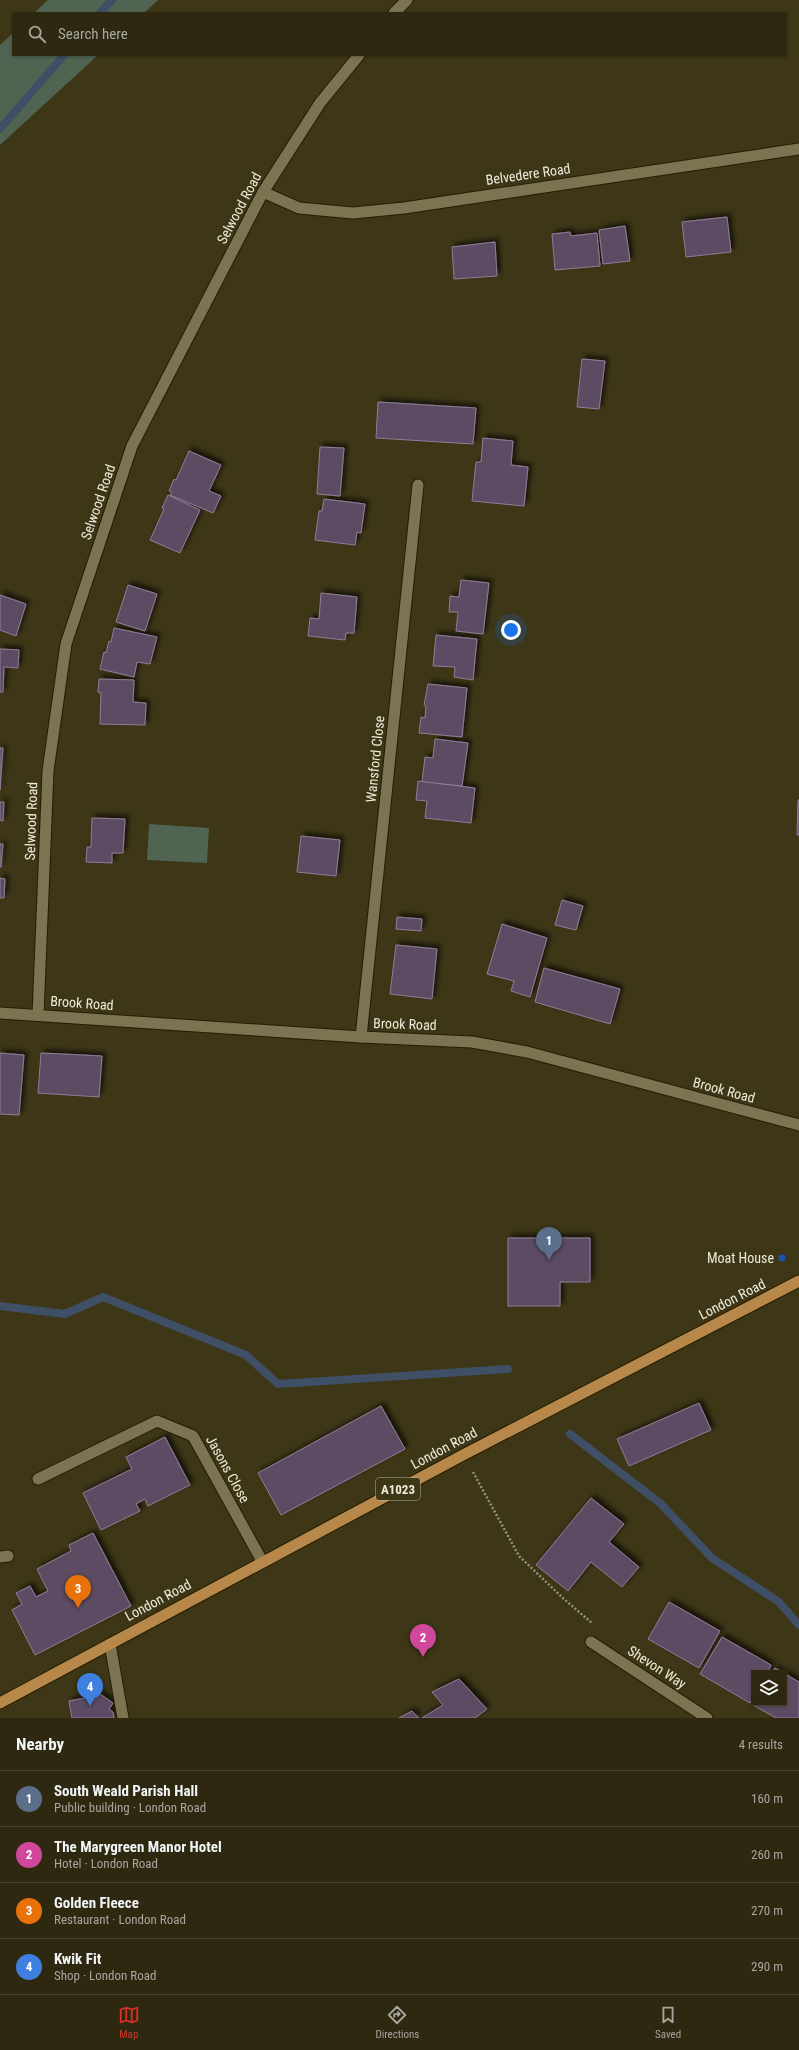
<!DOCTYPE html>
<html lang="en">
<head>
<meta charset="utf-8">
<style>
  :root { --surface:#2e2811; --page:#36301a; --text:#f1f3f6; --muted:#a7a69f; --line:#494431; --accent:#d93025 }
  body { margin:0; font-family:"Roboto Condensed",sans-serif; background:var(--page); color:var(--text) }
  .controls { position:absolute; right:12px; bottom:12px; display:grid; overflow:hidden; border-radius:0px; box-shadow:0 1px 3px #0004 }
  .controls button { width:36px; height:36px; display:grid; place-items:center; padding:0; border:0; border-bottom:1px solid var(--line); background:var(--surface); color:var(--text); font:20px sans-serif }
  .you { position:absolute; left:511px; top:630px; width:14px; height:14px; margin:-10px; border:3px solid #fff; border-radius:50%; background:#1a73e8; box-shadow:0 0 0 6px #1a73e833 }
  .badge { display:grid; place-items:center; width:26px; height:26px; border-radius:50%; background:var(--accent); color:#fff; font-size:13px; font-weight:700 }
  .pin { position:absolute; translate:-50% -33px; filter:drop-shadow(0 1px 2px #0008) }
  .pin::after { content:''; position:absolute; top:21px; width:14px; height:12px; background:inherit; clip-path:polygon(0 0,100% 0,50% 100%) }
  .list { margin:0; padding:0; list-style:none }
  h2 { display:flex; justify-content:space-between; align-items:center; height:52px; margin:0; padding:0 16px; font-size:17px }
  h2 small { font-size:13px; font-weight:400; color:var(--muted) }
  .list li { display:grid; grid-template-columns:26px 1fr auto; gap:12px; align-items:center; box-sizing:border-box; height:56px; padding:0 16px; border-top:1px solid var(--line) }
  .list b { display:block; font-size:15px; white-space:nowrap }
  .list p { margin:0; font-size:13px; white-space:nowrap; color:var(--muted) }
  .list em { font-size:13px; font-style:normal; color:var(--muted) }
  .icon { flex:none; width:22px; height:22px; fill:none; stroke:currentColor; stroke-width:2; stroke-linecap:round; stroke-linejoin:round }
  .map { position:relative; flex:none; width:799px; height:1718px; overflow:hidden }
  .search { position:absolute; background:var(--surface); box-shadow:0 1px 3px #0004; left:12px; right:12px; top:12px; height:44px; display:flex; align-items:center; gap:10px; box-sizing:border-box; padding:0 14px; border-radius:0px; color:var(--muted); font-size:15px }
  .sheet { height:276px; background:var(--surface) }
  nav { display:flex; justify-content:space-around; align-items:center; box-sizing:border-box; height:56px; border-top:1px solid var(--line); background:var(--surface); font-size:11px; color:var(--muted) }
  nav a { display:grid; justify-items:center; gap:2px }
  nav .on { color:var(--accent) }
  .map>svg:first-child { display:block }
</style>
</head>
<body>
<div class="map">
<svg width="799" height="1718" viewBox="0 0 799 1718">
  <defs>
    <filter id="shadow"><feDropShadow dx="3.5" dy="-3.5" stdDeviation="2" flood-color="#0009"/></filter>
  </defs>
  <rect width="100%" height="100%" fill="#3d3617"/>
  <!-- green -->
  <g fill="#506452">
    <polygon points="48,0 158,0 144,13 34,13"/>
    <polygon points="13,33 13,55 98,55 0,145 0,45"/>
    <polygon points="149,824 209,828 207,863 147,860"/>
  </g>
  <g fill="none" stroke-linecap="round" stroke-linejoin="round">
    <!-- stream -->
    <g stroke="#3f4f65" stroke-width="8">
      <polyline points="100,13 112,0"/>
      <polyline points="0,129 64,55"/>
      <polyline points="0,1306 65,1314 103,1297 246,1355 278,1384 508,1369"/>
      <polyline points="570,1434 660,1503 712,1558 779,1602 799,1625"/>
    </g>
  </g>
  <!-- building -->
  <g fill="#5b4b62" stroke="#907d99" filter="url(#shadow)">
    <polygon points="727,217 731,252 686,257 682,222"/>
    <polygon points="625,226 630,261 603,264 599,230"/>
    <polygon points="570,232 571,236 597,233 600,266 555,270 552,234"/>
    <polygon points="495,242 497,276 454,279 452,247"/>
    <polygon points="582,359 605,361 599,409 577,407"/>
    <polygon points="378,402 476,408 473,444 376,438"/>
    <polygon points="483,438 513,441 511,465 528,467 524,506 472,501 476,462 481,462"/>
    <polygon points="320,447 344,448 340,496 317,494"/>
    <polygon points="189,451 221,465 209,491 221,496 213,513 170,495 172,492 169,491 174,479 176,480"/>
    <polygon points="168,495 200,510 180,553 150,540 164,509 162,508"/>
    <polygon points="324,499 365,504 361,533 357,532 355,545 315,540 319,511 322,511"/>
    <polygon points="461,580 489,583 483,634 456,631 458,612 449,612 450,596 459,597"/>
    <polygon points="128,585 157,594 145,631 116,622"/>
    <polygon points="321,593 357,597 354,633 346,633 345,640 308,636 310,618 319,619"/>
    <polygon points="0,595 26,604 16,636 0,630"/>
    <polygon points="114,628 157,637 150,664 137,662 134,677 100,669 104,652 106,653 109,641 111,642"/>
    <polygon points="436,635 477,639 473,680 454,677 455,667 433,666"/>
    <polygon points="0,649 19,650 18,668 4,667 3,692 0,692"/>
    <polygon points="99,679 134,680 133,702 146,703 145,725 100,724 101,693 98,692"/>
    <polygon points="428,684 467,688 462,737 419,733 421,717 425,718 426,706 424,705"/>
    <polygon points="435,739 468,743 462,786 422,782 425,757 433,758"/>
    <polygon points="0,748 3,748 0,790"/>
    <polygon points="418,781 475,788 471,823 425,818 427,801 416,800"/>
    <polygon points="798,800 799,800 799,835 797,835"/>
    <polygon points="0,802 4,802 3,821 0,820"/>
    <polygon points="92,818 125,819 123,853 112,853 112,863 86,862 87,847 91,847"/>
    <polygon points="301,836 340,840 336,876 297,872"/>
    <polygon points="0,844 3,844 1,867 0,867"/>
    <polygon points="0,878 5,879 4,898 0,898"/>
    <polygon points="562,900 583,906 576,930 555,925"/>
    <polygon points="397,917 422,919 421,931 396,929"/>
    <polygon points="502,924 547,938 530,997 511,991 514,981 487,974"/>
    <polygon points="396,945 437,949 432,999 390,994"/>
    <polygon points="544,968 620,989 610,1024 535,1002"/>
    <polygon points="0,1053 24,1055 19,1115 0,1114"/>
    <polygon points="41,1053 102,1056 99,1097 38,1093"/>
    <polygon points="508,1238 590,1238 590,1282 560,1282 560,1306 508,1306"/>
    <polygon points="699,1403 711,1430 629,1466 617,1439"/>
    <polygon points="381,1406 405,1449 281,1515 258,1473"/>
    <polygon points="165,1437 190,1485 148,1506 145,1499 136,1504 140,1511 101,1530 83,1493 132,1469 126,1457"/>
    <polygon points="591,1498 624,1524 609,1542 639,1567 622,1587 591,1562 568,1591 536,1565"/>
    <polygon points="93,1533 131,1606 35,1655 12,1610 22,1604 16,1593 30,1586 36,1597 48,1591 37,1569 71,1551 69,1545"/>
    <polygon points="669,1602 720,1631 699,1668 648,1639"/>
    <polygon points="722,1637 771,1665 767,1673 754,1673 754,1695 750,1703 700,1674"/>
    <polygon points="775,1668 799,1682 799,1718 776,1718 753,1705 754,1703 784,1703 784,1673 772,1673"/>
    <polygon points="459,1679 487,1709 475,1718 422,1718 443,1705 432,1692"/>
    <polygon points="100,1694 113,1703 109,1709 113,1712 114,1718 72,1718 69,1701 90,1697 95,1700"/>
    <polygon points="412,1711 419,1718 399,1718"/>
  </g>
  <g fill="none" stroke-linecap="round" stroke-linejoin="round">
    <defs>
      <g id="service">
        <polyline points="0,1557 8,1556"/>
        <polyline points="110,1644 123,1718"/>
      </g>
      <g id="minor">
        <polyline points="394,13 407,0"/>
        <polyline points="263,192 299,208 353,213 404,208 799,149"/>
        <polyline points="0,1013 361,1037 472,1042 527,1052 799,1125"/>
        <polyline points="38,1015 48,771 66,644 132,446 263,192 320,103 359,55"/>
        <polyline points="361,1037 418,485"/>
        <polyline points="38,1479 157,1421 193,1436 262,1561"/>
        <polyline points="591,1642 707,1718"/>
      </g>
      <polyline id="primary" points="0,1703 463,1455 799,1281"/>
    </defs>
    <!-- service casing -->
    <use href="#service" stroke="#241d00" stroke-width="13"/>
    <!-- minor casing -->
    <use href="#minor" stroke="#241d00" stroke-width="13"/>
    <!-- primary casing -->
    <use href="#primary" stroke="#241d00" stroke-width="13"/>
    <!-- path -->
    <polyline stroke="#979279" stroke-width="2.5" stroke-dasharray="2 2" stroke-linecap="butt" points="473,1472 519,1556 565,1600 592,1623"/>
    <!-- service -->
    <use href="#service" stroke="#7b7352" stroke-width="11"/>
    <!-- minor -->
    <use href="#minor" stroke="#7b7352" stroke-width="11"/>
    <!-- primary -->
    <use href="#primary" stroke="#b78849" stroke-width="11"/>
  </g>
  <!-- markers -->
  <rect fill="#1a4fb4" stroke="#3d3617" stroke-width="1.5" x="778" y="1254" width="8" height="8" rx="2"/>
  <g text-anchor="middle" stroke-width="4" stroke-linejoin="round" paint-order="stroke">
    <!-- shield labels -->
    <rect fill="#3d3617" stroke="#bab59f" stroke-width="1" x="376" y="1478" width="44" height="22" rx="3"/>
    <g font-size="13" font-weight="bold" fill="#efebd9">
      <text x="398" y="1494">A1023</text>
    </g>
    <!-- street labels -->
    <g font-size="14" fill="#efebd9" stroke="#3d3617">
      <text transform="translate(528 174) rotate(-8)" y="5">Belvedere Road</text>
      <text transform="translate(239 208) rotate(-62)" y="5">Selwood Road</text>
      <text transform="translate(98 502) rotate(-71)" y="5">Selwood Road</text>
      <text transform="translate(375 759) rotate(-84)" y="5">Wansford Close</text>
      <text transform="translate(31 821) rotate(-88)" y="5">Selwood Road</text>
      <text transform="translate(82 1003) rotate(4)" y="5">Brook Road</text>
      <text transform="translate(405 1024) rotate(2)" y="5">Brook Road</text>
      <text transform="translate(724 1090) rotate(15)" y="5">Brook Road</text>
      <text transform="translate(732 1299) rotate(-27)" y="5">London Road</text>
      <text transform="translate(444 1448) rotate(-28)" y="5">London Road</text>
      <text transform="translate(228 1469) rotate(61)" y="5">Jasons Close</text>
      <text transform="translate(158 1600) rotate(-28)" y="5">London Road</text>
      <text transform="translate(657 1667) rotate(33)" y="5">Shevon Way</text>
    </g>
    <!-- poi labels -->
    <g font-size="14" fill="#efebd9" stroke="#3d3617" text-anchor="end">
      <text x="774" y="1263">Moat House</text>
    </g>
  </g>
</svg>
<div class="controls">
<button><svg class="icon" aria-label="layers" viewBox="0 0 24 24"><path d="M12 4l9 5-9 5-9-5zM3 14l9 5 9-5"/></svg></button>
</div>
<div class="you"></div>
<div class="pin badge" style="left:549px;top:1260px;background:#5c6f8a">1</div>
<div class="pin badge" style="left:423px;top:1657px;background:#d1479c">2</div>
<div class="pin badge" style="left:78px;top:1608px;background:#e8710a">3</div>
<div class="pin badge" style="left:90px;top:1706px;background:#3f7fe0">4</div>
<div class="search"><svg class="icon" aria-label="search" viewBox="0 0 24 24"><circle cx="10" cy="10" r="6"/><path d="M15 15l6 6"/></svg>Search here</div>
</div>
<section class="sheet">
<h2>Nearby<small>4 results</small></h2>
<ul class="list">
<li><span class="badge" style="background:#5c6f8a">1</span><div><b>South Weald Parish Hall</b><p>Public building · London Road</p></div><em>160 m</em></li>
<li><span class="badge" style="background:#d1479c">2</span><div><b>The Marygreen Manor Hotel</b><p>Hotel · London Road</p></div><em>260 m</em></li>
<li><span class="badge" style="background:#e8710a">3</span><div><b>Golden Fleece</b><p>Restaurant · London Road</p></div><em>270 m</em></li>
<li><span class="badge" style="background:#3f7fe0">4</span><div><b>Kwik Fit</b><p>Shop · London Road</p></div><em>290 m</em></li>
</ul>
</section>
<nav>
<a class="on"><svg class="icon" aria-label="map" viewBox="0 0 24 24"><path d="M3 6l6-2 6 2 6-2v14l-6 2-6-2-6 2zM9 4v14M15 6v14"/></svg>Map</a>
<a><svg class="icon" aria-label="directions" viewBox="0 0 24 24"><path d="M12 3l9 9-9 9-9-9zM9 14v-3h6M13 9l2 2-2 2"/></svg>Directions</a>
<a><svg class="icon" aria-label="saved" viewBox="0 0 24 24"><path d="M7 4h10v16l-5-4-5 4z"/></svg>Saved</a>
</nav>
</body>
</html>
